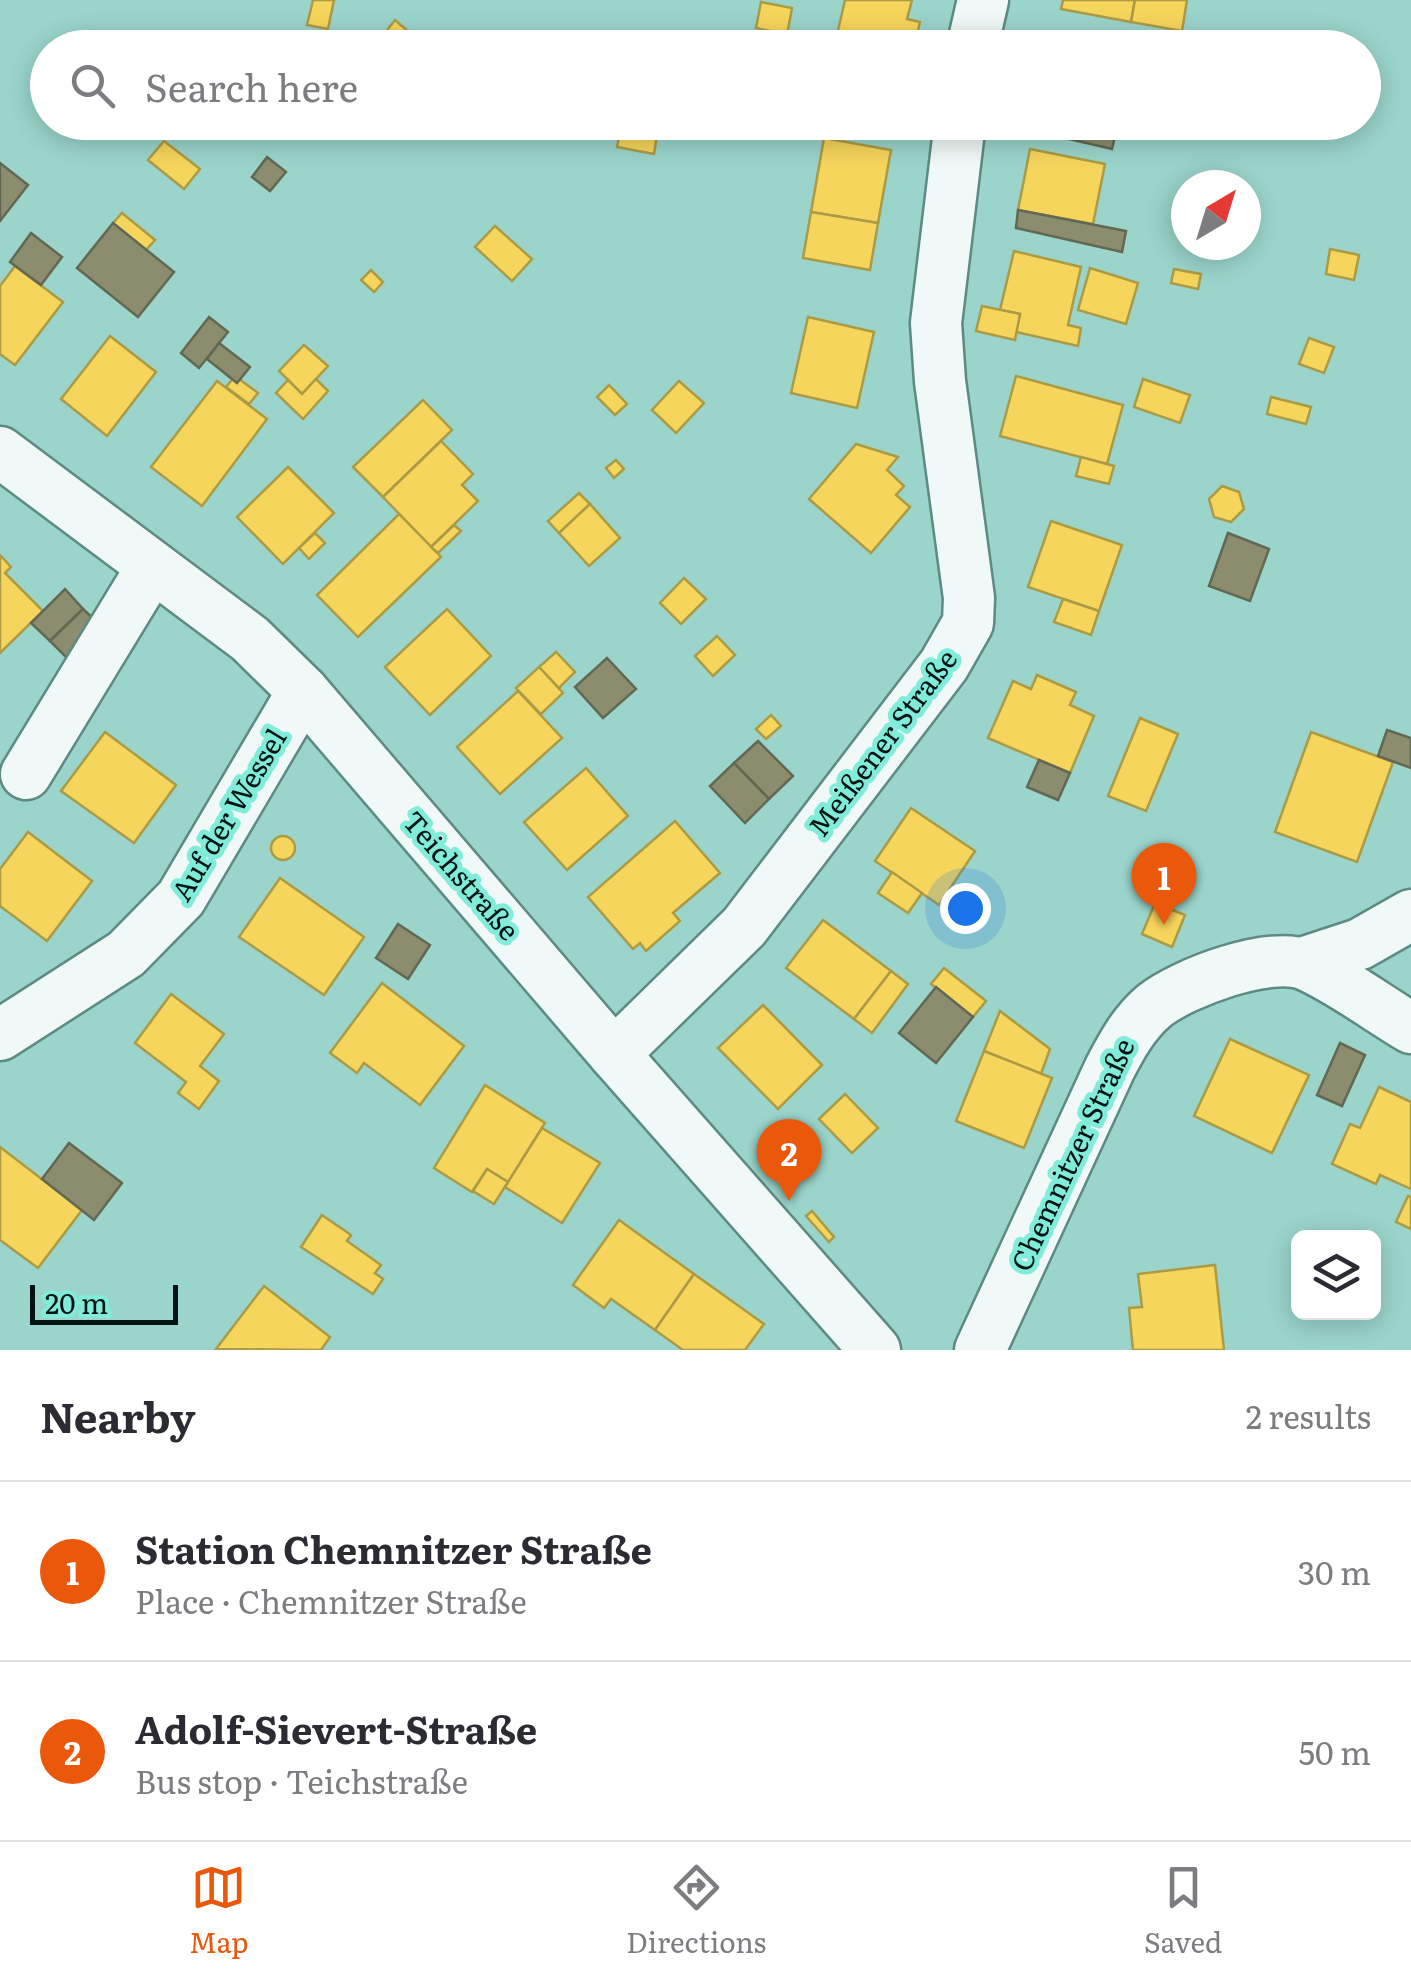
<!DOCTYPE html>
<html lang="en">
<head>
<meta charset="utf-8">
<style>
  :root { --surface:#fff; --page:#f2f2f3; --text:#2b2b33; --muted:#7c7c81; --line:#e1e1e2; --accent:#ea580c }
  body { margin:0; font-family:Literata,serif; background:var(--page); color:var(--text) }
  .controls { position:absolute; right:30px; bottom:30px; display:grid; overflow:hidden; border-radius:15px; box-shadow:0 5px 25px #0003 }
  .controls button { width:90px; height:90px; display:grid; place-items:center; padding:0; border:0; border-bottom:2px solid var(--line); background:var(--surface); color:var(--text); font:50px sans-serif }
  .compass { position:absolute; left:1171px; top:170px; width:90px; height:90px; border-radius:50%; background:var(--surface); box-shadow:0 5px 25px #0003; rotate:38deg }
  .scale { position:absolute; left:30px; bottom:25px; width:148px; box-sizing:border-box; padding-left:10px; border:5px solid #001310; border-top:0; font-size:28px; line-height:35px; white-space:nowrap; color:#001310; -webkit-text-stroke:8px #81ecda; paint-order:stroke }
  .you { position:absolute; left:965px; top:908px; width:35px; height:35px; margin:-25px; border:8px solid #fff; border-radius:50%; background:#1a73e8; box-shadow:0 0 0 15px #1a73e833 }
  .badge { display:grid; place-items:center; width:65px; height:65px; border-radius:50%; background:var(--accent); color:#fff; font-size:32px; font-weight:700 }
  .pin { position:absolute; translate:-50% -82px; filter:drop-shadow(0 2px 5px #0008) }
  .pin::after { content:''; position:absolute; top:52px; width:35px; height:30px; background:inherit; clip-path:polygon(0 0,100% 0,50% 100%) }
  .list { margin:0; padding:0; list-style:none }
  h2 { display:flex; justify-content:space-between; align-items:center; height:130px; margin:0; padding:0 40px; font-size:42px }
  h2 small { font-size:32px; font-weight:400; color:var(--muted) }
  .list li { display:grid; grid-template-columns:65px 1fr auto; gap:30px; align-items:center; box-sizing:border-box; height:180px; padding:0 40px; border-top:2px solid var(--line) }
  .list b { display:block; font-size:38px; white-space:nowrap }
  .list p { margin:0; font-size:32px; white-space:nowrap; color:var(--muted) }
  .list em { font-size:32px; font-style:normal; color:var(--muted) }
  .icon { flex:none; width:55px; height:55px; fill:none; stroke:currentColor; stroke-width:2; stroke-linecap:round; stroke-linejoin:round }
  .map { position:relative; flex:none; width:1411px; height:1350px; overflow:hidden }
  .search { position:absolute; background:var(--surface); box-shadow:0 5px 25px #0003; left:30px; right:30px; top:30px; height:110px; display:flex; align-items:center; gap:25px; box-sizing:border-box; padding:0 35px; border-radius:55px; color:var(--muted); font-size:38px }
  .sheet { height:490px; background:var(--surface) }
  nav { display:flex; justify-content:space-around; align-items:center; box-sizing:border-box; height:140px; border-top:2px solid var(--line); background:var(--surface); font-size:28px; color:var(--muted) }
  nav a { display:grid; justify-items:center; gap:5px }
  nav .on { color:var(--accent) }
  .map>svg:first-child { display:block }
</style>
</head>
<body>
<div class="map">
<svg width="1411" height="1350" viewBox="0 0 1411 1350">
  <rect width="100%" height="100%" fill="#9ad4ca"/>
  <!-- homes -->
  <g fill="#f6d55c" stroke="#ac9b45" stroke-width="2.5">
    <polygon points="313,0 334,0 328,29 307,25"/>
    <polygon points="845,0 912,0 907,19 920,22 914,48 834,48"/>
    <polygon points="1063,0 1135,0 1131,22 1061,9"/>
    <polygon points="1135,0 1187,0 1182,31 1131,22"/>
    <polygon points="761,2 792,8 787,35 756,28"/>
    <polygon points="395,20 418,40 413,48 373,48"/>
    <polygon points="622,122 658,129 654,154 617,147"/>
    <polygon points="752,122 800,122 799,129"/>
    <polygon points="824,138 891,150 878,223 811,212"/>
    <polygon points="164,141 200,169 184,189 148,160"/>
    <polygon points="1030,149 1105,164 1093,224 1018,210"/>
    <polygon points="811,212 878,223 870,270 803,258"/>
    <polygon points="122,213 155,240 146,250 113,223"/>
    <polygon points="495,226 532,259 512,281 475,247"/>
    <polygon points="1330,249 1359,255 1354,280 1326,274"/>
    <polygon points="1014,251 1081,267 1068,325 1081,328 1078,346 1016,332 1020,314 1000,310"/>
    <polygon points="15,266 63,302 15,365 0,354 0,286"/>
    <polygon points="1090,268 1138,283 1126,324 1078,310"/>
    <polygon points="1174,269 1201,274 1198,289 1171,283"/>
    <polygon points="371,270 383,282 374,292 361,280"/>
    <polygon points="982,306 1020,314 1015,340 976,331"/>
    <polygon points="808,317 874,332 857,408 791,393"/>
    <polygon points="110,336 156,372 107,436 61,399"/>
    <polygon points="1309,338 1334,347 1324,373 1299,364"/>
    <polygon points="304,345 328,366 302,394 279,371"/>
    <polygon points="235,376 258,393 249,404 226,387"/>
    <polygon points="1016,376 1123,405 1107,464 1000,436"/>
    <polygon points="316,379 328,391 303,419 276,393 288,380 302,394"/>
    <polygon points="1143,379 1190,395 1180,423 1134,407"/>
    <polygon points="217,381 267,419 202,506 151,467"/>
    <polygon points="679,381 704,403 676,433 652,410"/>
    <polygon points="609,385 627,404 615,415 597,397"/>
    <polygon points="1271,397 1311,407 1306,424 1267,414"/>
    <polygon points="423,400 452,430 383,497 353,467"/>
    <polygon points="441,441 473,474 462,485 478,501 431,547 383,497"/>
    <polygon points="856,444 898,457 887,470 904,486 896,495 910,507 871,553 809,499"/>
    <polygon points="1081,457 1114,466 1109,484 1076,476"/>
    <polygon points="616,460 624,469 614,478 606,468"/>
    <polygon points="288,467 334,513 283,564 237,517"/>
    <polygon points="1222,486 1239,492 1244,509 1231,522 1214,517 1209,499"/>
    <polygon points="579,493 590,504 559,533 548,521"/>
    <polygon points="590,504 620,538 589,566 559,533"/>
    <polygon points="399,514 441,557 358,637 317,595"/>
    <polygon points="1051,521 1122,545 1099,611 1028,587"/>
    <polygon points="454,525 461,531 438,553 431,547"/>
    <polygon points="315,533 325,543 309,559 299,548"/>
    <polygon points="0,555 11,567 5,573 43,611 0,653"/>
    <polygon points="684,578 706,599 681,624 660,603"/>
    <polygon points="1063,599 1099,611 1091,635 1054,622"/>
    <polygon points="447,609 491,656 430,715 385,667"/>
    <polygon points="717,636 735,655 713,676 695,656"/>
    <polygon points="556,652 575,672 559,688 539,667"/>
    <polygon points="539,667 563,693 541,714 516,688"/>
    <polygon points="1037,675 1076,692 1070,705 1094,716 1070,773 988,738 1013,681 1031,689"/>
    <polygon points="518,691 562,738 500,794 457,747"/>
    <polygon points="771,715 781,726 766,739 756,729"/>
    <polygon points="1140,718 1178,734 1146,811 1108,796"/>
    <polygon points="105,732 176,785 134,843 61,791"/>
    <polygon points="1311,732 1393,762 1357,862 1275,832"/>
    <polygon points="586,768 628,816 567,870 524,822"/>
    <polygon points="911,808 975,851 939,905 875,861"/>
    <polygon points="675,821 720,873 673,913 680,921 646,951 640,943 633,949 588,897"/>
    <polygon points="28,832 92,881 47,941 0,906 0,869"/>
    <circle cx="283" cy="848" r="12"/>
    <polygon points="892,872 922,893 908,913 878,893"/>
    <polygon points="280,878 364,937 324,995 239,937"/>
    <polygon points="1155,903 1185,915 1172,947 1142,934"/>
    <polygon points="823,920 891,971 854,1019 786,968"/>
    <polygon points="944,968 986,1001 973,1017 931,984"/>
    <polygon points="891,971 908,984 872,1033 854,1019"/>
    <polygon points="382,983 464,1046 420,1105 364,1063 357,1073 330,1053"/>
    <polygon points="171,994 224,1034 200,1066 219,1081 199,1109 178,1093 186,1082 135,1043"/>
    <polygon points="763,1005 822,1065 778,1109 718,1048"/>
    <polygon points="1000,1011 1050,1049 1041,1074 984,1051"/>
    <polygon points="1230,1039 1309,1075 1272,1153 1194,1116"/>
    <polygon points="984,1051 1052,1078 1024,1148 956,1121"/>
    <polygon points="485,1085 545,1123 508,1182 487,1169 472,1192 434,1168"/>
    <polygon points="1379,1087 1411,1102 1411,1189 1380,1175 1376,1184 1332,1164 1350,1124 1360,1128"/>
    <polygon points="845,1094 878,1128 852,1153 819,1119"/>
    <polygon points="542,1128 600,1163 562,1223 505,1187"/>
    <polygon points="0,1147 82,1210 38,1268 0,1240"/>
    <polygon points="487,1169 508,1182 494,1204 473,1191"/>
    <polygon points="1408,1196 1411,1197 1411,1229 1396,1222"/>
    <polygon points="812,1211 834,1237 829,1242 806,1216"/>
    <polygon points="322,1215 351,1235 347,1241 381,1265 375,1273 383,1279 373,1294 301,1247"/>
    <polygon points="619,1220 694,1274 655,1330 611,1299 604,1308 573,1285"/>
    <polygon points="1215,1265 1224,1350 1133,1350 1129,1308 1142,1307 1138,1274"/>
    <polygon points="694,1274 764,1324 745,1350 683,1350 655,1330"/>
    <polygon points="264,1286 330,1337 321,1350 216,1349"/>
  </g>
  <!-- industry -->
  <g fill="#8c8c6e" stroke="#626852" stroke-width="2.5">
    <polygon points="1041,122 1100,122 1117,127 1112,149 1039,132"/>
    <polygon points="267,157 286,172 270,191 252,177"/>
    <polygon points="0,163 28,185 0,221"/>
    <polygon points="1018,210 1126,231 1122,252 1016,228"/>
    <polygon points="113,223 174,272 138,317 77,268"/>
    <polygon points="31,233 62,257 41,285 10,262"/>
    <polygon points="209,317 228,332 199,368 181,353"/>
    <polygon points="219,343 250,367 237,383 207,359"/>
    <polygon points="1228,533 1269,549 1250,601 1209,586"/>
    <polygon points="65,589 83,609 50,641 31,623"/>
    <polygon points="83,609 102,627 69,660 50,641"/>
    <polygon points="607,658 636,689 603,718 575,687"/>
    <polygon points="1387,730 1411,738 1411,768 1378,756"/>
    <polygon points="758,741 793,776 769,799 734,763"/>
    <polygon points="1039,760 1070,773 1058,800 1027,787"/>
    <polygon points="734,763 769,799 745,823 710,786"/>
    <polygon points="398,924 430,945 408,979 376,958"/>
    <polygon points="936,987 973,1017 936,1063 899,1033"/>
    <polygon points="1340,1043 1365,1055 1342,1106 1317,1095"/>
    <polygon points="69,1143 122,1183 94,1220 42,1179"/>
  </g>
  <g fill="none" stroke-linecap="round" stroke-linejoin="round">
    <defs>
      <g id="minor">
        <polyline points="972,48 983,0"/>
        <polyline points="0,452 250,639 303,691 614,1054 875,1350"/>
        <polyline points="26,774 152,567"/>
        <polyline points="1302,963 1360,944 1411,915"/>
        <polyline points="0,1035 126,954 181,898 303,691"/>
        <polyline points="614,1054 744,927 944,665 968,623 969,598 940,381 936,323 960,122"/>
        <path d="M980,1350L1110,1068C1122,1045 1134,1023 1154,1006C1183,983 1270,950 1306,965C1342,981 1377,1008 1411,1028"/>
      </g>
    </defs>
    <!-- minor casing -->
    <use href="#minor" stroke="#5d8a83" stroke-width="55"/>
    <!-- minor -->
    <use href="#minor" stroke="#f0f9f7" stroke-width="50"/>
  </g>
  <g text-anchor="middle" stroke-width="10" stroke-linejoin="round" paint-order="stroke">
    <!-- street labels -->
    <g font-size="28" fill="#001310" stroke="#81ecda">
      <text transform="translate(883 743) rotate(-53)" y="10">Meißener Straße</text>
      <text transform="translate(229 815) rotate(-59)" y="10">Auf der Wessel</text>
      <text transform="translate(461 876) rotate(49)" y="10">Teichstraße</text>
      <text transform="translate(1073 1155) rotate(-65)" y="10">Chemnitzer Straße</text>
    </g>
  </g>
</svg>
<div class="controls">
<button><svg class="icon" aria-label="layers" viewBox="0 0 24 24"><path d="M12 4l9 5-9 5-9-5zM3 14l9 5 9-5"/></svg></button>
</div>
<svg class="compass" viewBox="-18 -18 36 36"><path d="M0-13l5 13h-10z" fill="#e53935"/><path d="M0 13l5-13h-10z" fill="#7c7c81"/></svg>
<div class="scale">20 m</div>
<div class="you"></div>
<div class="pin badge" style="left:1164px;top:925px">1</div>
<div class="pin badge" style="left:789px;top:1201px">2</div>
<div class="search"><svg class="icon" aria-label="search" viewBox="0 0 24 24"><circle cx="10" cy="10" r="6"/><path d="M15 15l6 6"/></svg>Search here</div>
</div>
<section class="sheet">
<h2>Nearby<small>2 results</small></h2>
<ul class="list">
<li><span class="badge">1</span><div><b>Station Chemnitzer Straße</b><p>Place · Chemnitzer Straße</p></div><em>30 m</em></li>
<li><span class="badge">2</span><div><b>Adolf-Sievert-Straße</b><p>Bus stop · Teichstraße</p></div><em>50 m</em></li>
</ul>
</section>
<nav>
<a class="on"><svg class="icon" aria-label="map" viewBox="0 0 24 24"><path d="M3 6l6-2 6 2 6-2v14l-6 2-6-2-6 2zM9 4v14M15 6v14"/></svg>Map</a>
<a><svg class="icon" aria-label="directions" viewBox="0 0 24 24"><path d="M12 3l9 9-9 9-9-9zM9 14v-3h6M13 9l2 2-2 2"/></svg>Directions</a>
<a><svg class="icon" aria-label="saved" viewBox="0 0 24 24"><path d="M7 4h10v16l-5-4-5 4z"/></svg>Saved</a>
</nav>
</body>
</html>
